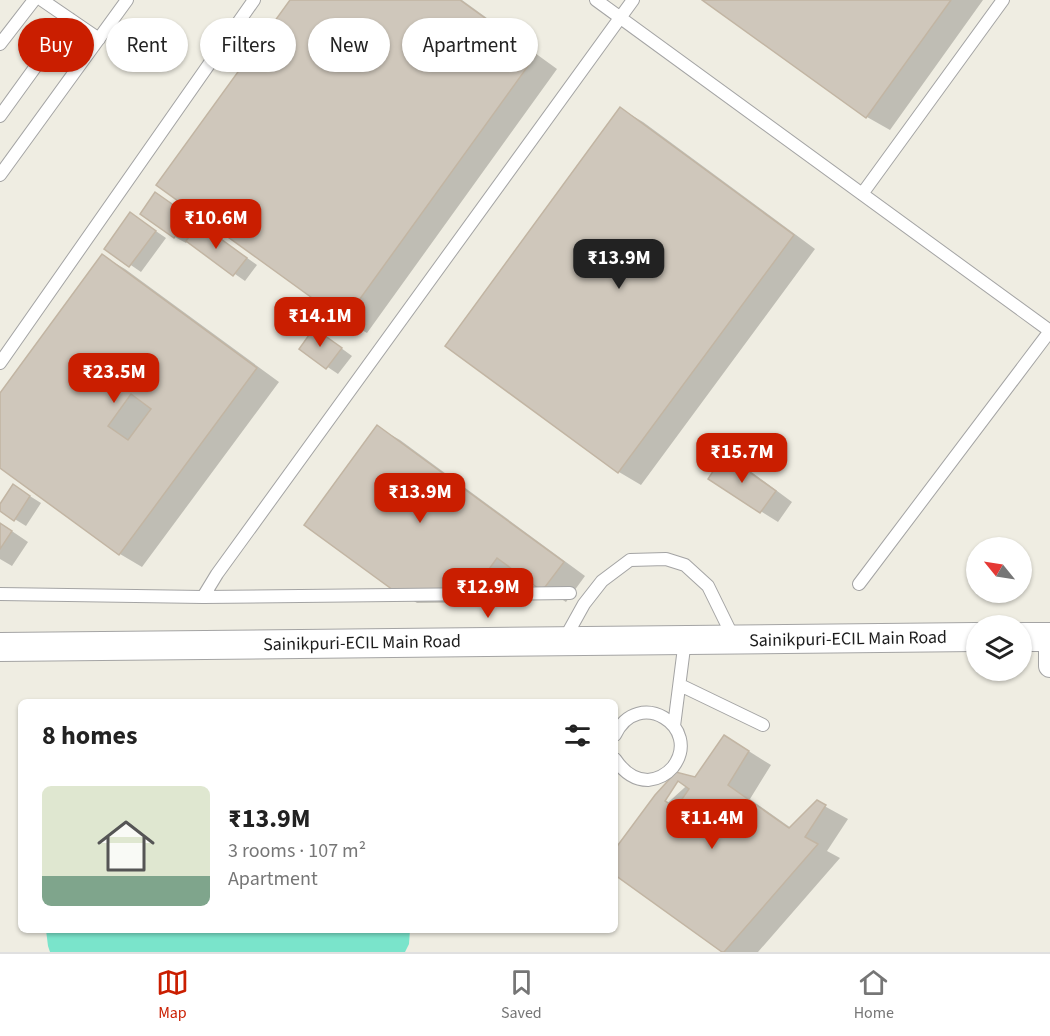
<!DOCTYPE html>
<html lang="en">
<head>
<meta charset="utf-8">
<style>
  body { margin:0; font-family:"Source Sans 3",sans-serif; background:#f6f6f6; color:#222; height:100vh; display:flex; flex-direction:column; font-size:22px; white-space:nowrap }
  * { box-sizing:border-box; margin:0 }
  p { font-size:20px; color:#767676 }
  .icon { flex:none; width:33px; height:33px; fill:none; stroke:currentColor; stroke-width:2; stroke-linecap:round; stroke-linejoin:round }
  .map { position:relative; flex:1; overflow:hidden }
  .drawer { position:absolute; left:18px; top:699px; width:600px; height:234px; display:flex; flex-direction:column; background:#fff; border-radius:9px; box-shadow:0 2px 4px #0004 }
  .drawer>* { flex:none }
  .hud { position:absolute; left:18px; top:18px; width:600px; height:54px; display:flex; gap:12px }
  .needle { width:39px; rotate:300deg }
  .fabs { position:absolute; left:966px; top:537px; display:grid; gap:12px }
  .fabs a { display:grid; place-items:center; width:66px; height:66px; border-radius:50%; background:#fff; box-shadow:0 2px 4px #0004; font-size:30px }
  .price { position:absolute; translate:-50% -51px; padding:0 14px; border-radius:12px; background:#ca1e00; color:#fff; font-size:20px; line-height:39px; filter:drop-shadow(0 2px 3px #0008) }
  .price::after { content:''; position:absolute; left:50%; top:36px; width:18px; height:14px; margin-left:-9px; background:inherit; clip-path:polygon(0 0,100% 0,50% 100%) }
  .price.current { background:#222; color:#fff }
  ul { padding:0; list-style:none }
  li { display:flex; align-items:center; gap:18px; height:150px; padding:0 24px }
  li span { display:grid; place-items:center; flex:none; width:168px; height:120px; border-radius:9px; color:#555 }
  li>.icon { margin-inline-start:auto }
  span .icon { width:72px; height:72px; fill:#fffc; stroke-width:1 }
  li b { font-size:26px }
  h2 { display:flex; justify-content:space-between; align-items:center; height:72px; padding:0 24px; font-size:26px }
  .pill { padding:0 21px; border-radius:27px; background:#fff; box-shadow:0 2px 4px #0004; font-size:21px; line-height:54px }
  .pill.current { background:#ca1e00; color:#fff }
  .tab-bar { display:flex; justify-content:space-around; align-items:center; height:84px; border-top:2px solid #e0e0e0; background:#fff; font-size:16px; color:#767676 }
  .tab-bar a { display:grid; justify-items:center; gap:3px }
  .tab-bar .current { color:#ca1e00 }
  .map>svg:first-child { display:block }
  .pitch { fill:#7ae4cb }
  .shadow { fill:#0003 }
  .building { fill:#cfc7bb; stroke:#c2b5a3; stroke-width:1.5; fill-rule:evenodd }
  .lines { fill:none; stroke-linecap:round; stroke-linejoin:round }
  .service-casing { stroke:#a4a4a4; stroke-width:14 }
  .minor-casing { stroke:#a4a4a4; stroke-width:24 }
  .tertiary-casing { stroke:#a4a4a4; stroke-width:30 }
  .service { stroke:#fff; stroke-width:12 }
  .minor { stroke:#fff; stroke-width:22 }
  .tertiary { stroke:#fff; stroke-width:28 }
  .labels { text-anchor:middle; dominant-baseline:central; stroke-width:4.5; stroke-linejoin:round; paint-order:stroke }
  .street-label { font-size:18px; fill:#1d1d1d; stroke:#fff }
</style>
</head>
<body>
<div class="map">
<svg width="1050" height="952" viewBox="0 0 1050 952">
  <rect width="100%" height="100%" fill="#efede2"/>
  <!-- pitch -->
  <path class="pitch" d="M46,930H410L409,944L405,952H50L48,946Z"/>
  <!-- shadow -->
  <path class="shadow" d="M291,0H462L557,69L367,333L345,320L158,185Z
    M705,0H983L890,130L867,117Z
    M621,109L643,122L815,249L641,485L619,472L447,345Z
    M167,201L257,265L245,281L188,241L186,243L175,237Z
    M131,214L166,238L141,272L106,248Z
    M103,256L125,269L279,382L142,567L120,554L0,466V396Z
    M326,337L352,356L338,374L301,349Z
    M377,427L400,440L585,576L566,602L519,572L496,602L417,603L394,589Z
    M725,456L742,465L792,502L778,522L710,479Z
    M25,493L41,503L26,526L0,510V507Z
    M0,523L28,542L12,566L0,559Z
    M747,750L771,765L750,799L791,828L817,802L848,819L827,851L840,858L758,952H725L615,873V851L695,778Z"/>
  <!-- building -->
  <path class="building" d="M290,0H460L536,55L344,321L156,185Z
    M702,0H951L866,118Z
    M620,107L794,235L618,473L445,346Z
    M155,192L189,216L174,238L140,214Z
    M130,212L156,231L129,267L104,249Z
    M199,223L247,258L233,276L186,241Z
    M102,254L257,368L119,555L0,468V393ZM131,394L151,409L128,440L108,426Z
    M314,328L342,348L326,369L299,349Z
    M377,425L564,562L542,591L497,558L474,590H393L304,525Z
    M724,454L776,491L760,513L708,479Z
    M13,484L30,496L14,521L0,511V504Z
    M0,523L12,531L0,549Z
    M724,735L749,751L728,785L789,828L817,800L826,805L805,837L818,844L724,952H722L615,875V849L655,795L676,772L695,777Z
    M678,781L689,789L676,808L665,801Z"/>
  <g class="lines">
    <!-- service casing -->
    <g class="service-casing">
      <path id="service" d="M42,0L99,39
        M596,0L1050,331
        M0,44L34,0
        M0,116L70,19
        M0,175L127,0
        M862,194L1003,0
        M0,363L254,0
        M859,584L1050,331
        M0,594L203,597L570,593
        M203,597L217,574L633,0
        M564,640L584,604L602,581L630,560L666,559L685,565L708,586L734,639
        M680,685L763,725
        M674,726L685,640
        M615,735C638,686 703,727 673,767C667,774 658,779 648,780C633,780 623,771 615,759"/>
    </g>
    <!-- minor casing -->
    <g class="minor-casing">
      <path id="minor" d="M1050,637V666"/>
    </g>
    <!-- tertiary casing -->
    <g class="tertiary-casing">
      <path id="tertiary" d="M1022,637H1050
        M0,647L976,637"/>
    </g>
    <!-- service -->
    <use href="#service" class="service"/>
    <!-- minor -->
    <use href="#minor" class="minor"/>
    <!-- tertiary -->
    <use href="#tertiary" class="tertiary"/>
  </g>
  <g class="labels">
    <!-- street labels -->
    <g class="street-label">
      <text transform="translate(848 639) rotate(-1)">Sainikpuri-ECIL Main Road</text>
      <text transform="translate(362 643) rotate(-1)">Sainikpuri-ECIL Main Road</text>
    </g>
  </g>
</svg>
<div class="fabs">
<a><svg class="needle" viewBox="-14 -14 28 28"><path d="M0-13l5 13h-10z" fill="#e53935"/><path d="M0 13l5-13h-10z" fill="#767676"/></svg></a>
<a><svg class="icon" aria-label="layers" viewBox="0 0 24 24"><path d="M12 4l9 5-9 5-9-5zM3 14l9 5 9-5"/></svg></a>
</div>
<b class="price" style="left:216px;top:250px">₹10.6M</b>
<b class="price current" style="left:619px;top:290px">₹13.9M</b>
<b class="price" style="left:320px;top:348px">₹14.1M</b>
<b class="price" style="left:114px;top:404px">₹23.5M</b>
<b class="price" style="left:742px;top:484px">₹15.7M</b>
<b class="price" style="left:420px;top:524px">₹13.9M</b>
<b class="price" style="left:488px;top:619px">₹12.9M</b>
<b class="price" style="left:712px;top:850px">₹11.4M</b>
<div class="hud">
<a class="pill current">Buy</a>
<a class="pill">Rent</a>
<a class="pill">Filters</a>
<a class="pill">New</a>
<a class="pill">Apartment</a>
</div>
<section class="drawer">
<h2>8 homes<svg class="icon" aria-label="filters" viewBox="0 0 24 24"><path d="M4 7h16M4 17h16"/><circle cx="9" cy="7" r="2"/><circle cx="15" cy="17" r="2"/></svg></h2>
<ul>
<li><span style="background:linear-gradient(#dfe7d0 75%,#7fa58c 0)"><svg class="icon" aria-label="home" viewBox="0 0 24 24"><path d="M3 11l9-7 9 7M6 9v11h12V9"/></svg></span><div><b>₹13.9M</b><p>3 rooms · 107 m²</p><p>Apartment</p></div></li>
</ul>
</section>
</div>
<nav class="tab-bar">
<a class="current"><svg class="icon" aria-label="map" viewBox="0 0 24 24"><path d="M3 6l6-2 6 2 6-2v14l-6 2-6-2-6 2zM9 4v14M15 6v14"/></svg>Map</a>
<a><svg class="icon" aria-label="saved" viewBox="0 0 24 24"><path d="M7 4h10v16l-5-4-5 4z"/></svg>Saved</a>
<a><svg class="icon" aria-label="home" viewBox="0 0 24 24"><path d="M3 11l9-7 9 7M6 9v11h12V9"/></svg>Home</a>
</nav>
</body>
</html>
